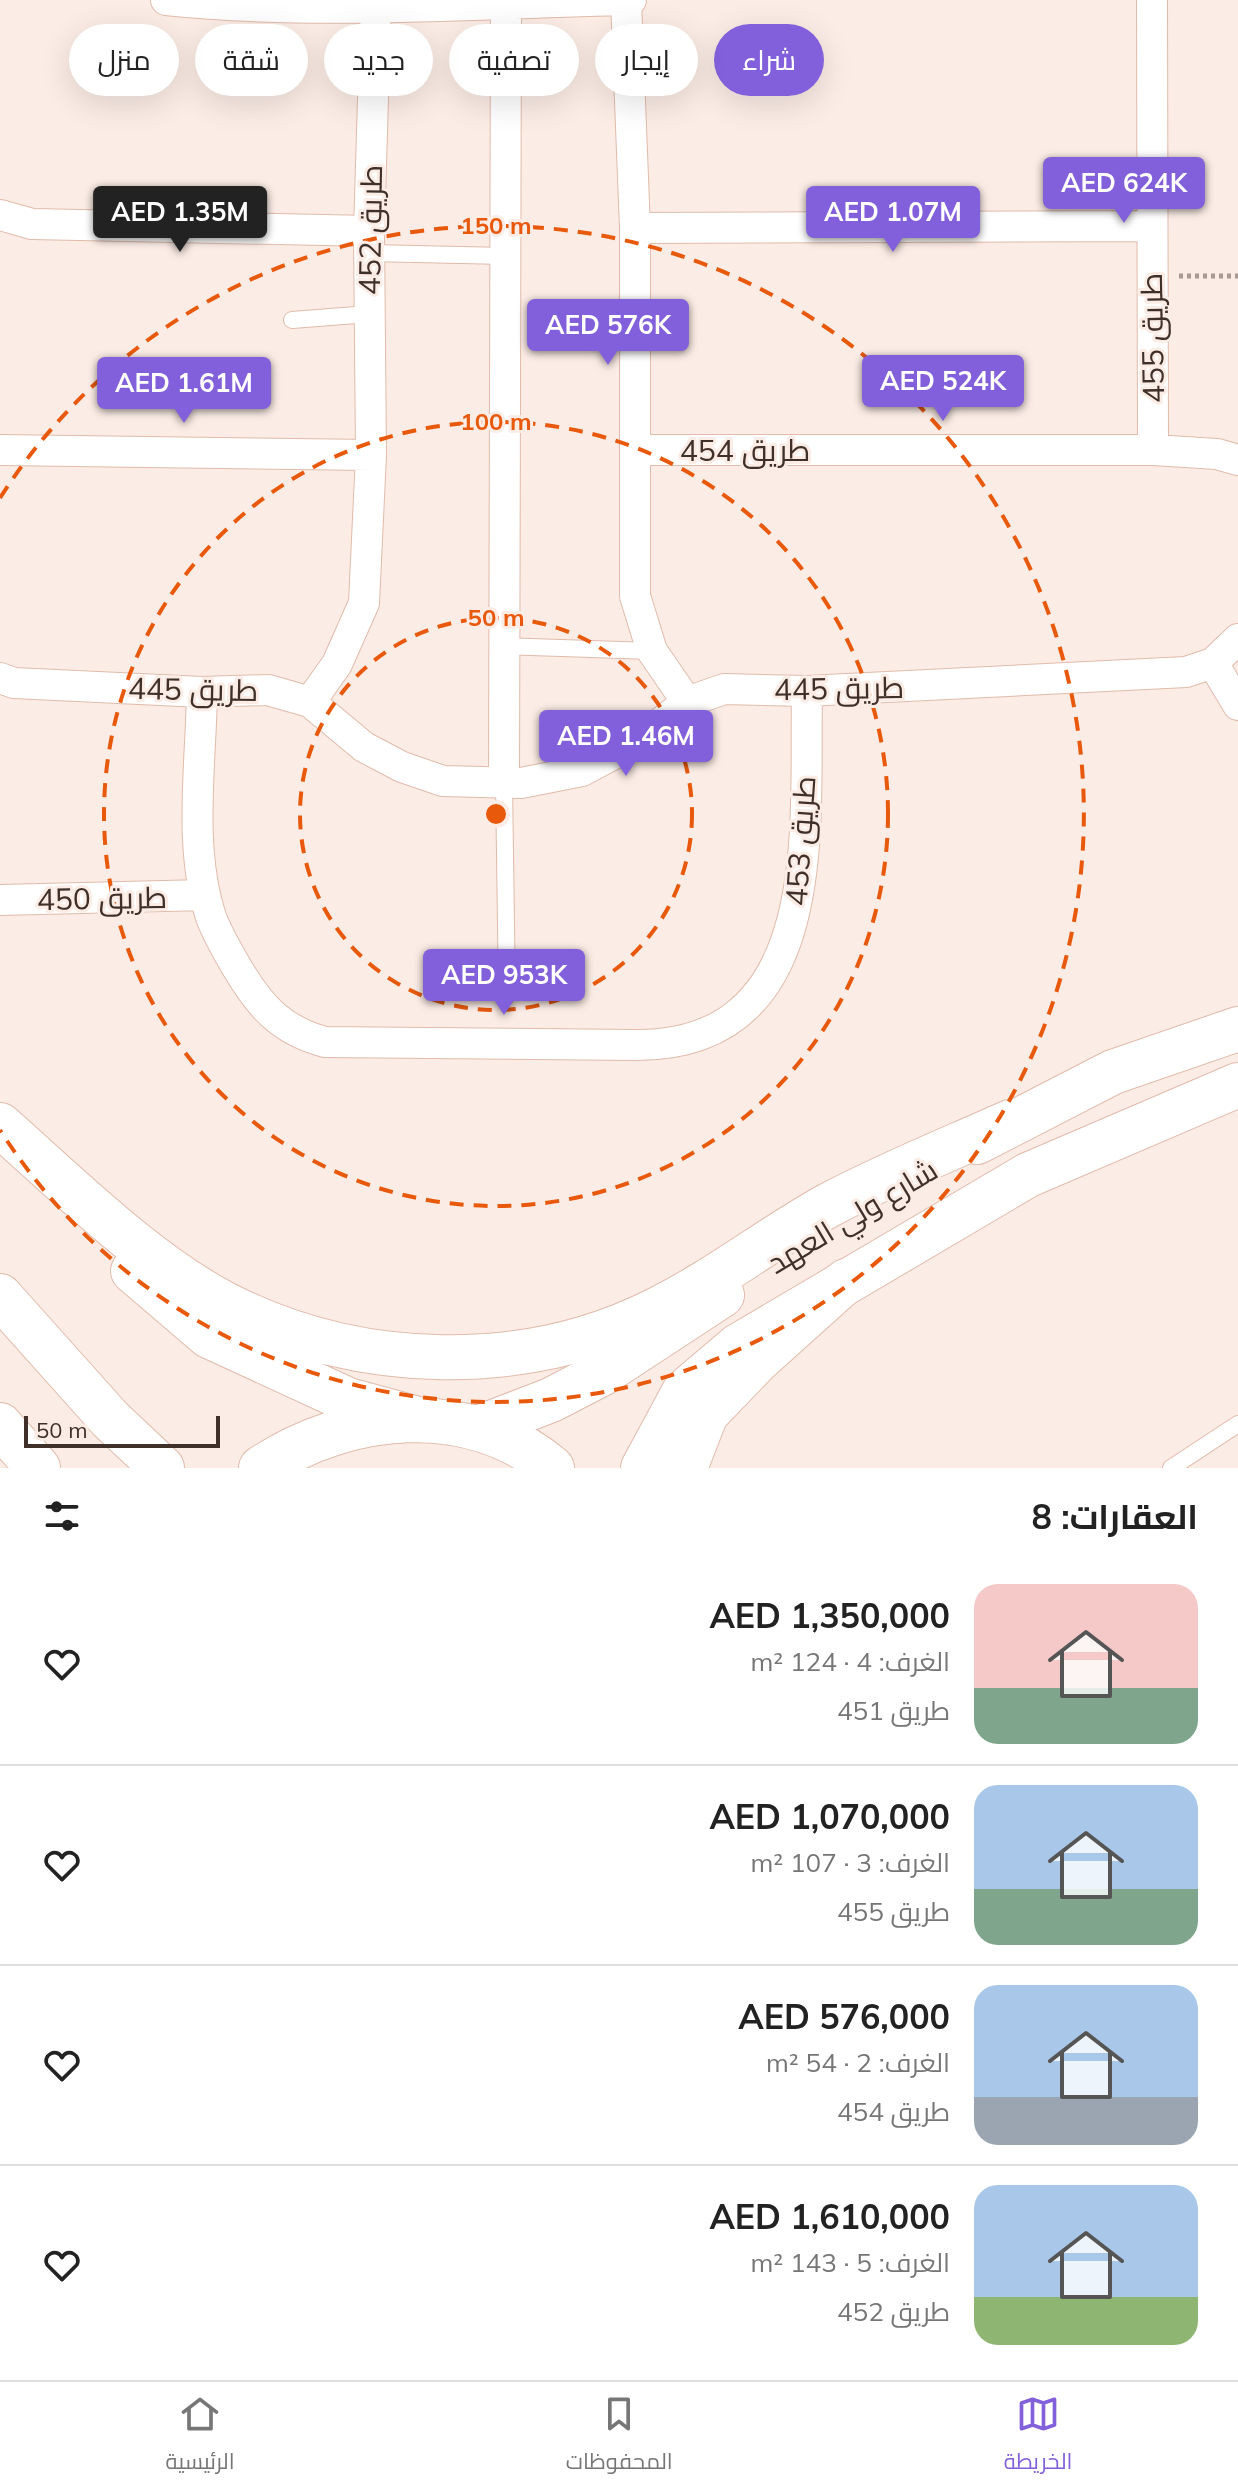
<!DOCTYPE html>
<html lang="ar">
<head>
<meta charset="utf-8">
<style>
  body { margin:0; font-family:Mulish,Cairo,sans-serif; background:#f2f2f2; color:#222; direction:rtl; height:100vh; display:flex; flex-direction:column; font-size:30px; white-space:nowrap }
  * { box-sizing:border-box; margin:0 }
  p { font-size:26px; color:#767676 }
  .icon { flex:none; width:44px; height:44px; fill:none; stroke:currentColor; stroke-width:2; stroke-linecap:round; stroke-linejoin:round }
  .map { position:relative; height:1468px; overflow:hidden; direction:ltr }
  .drawer { display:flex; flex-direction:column; background:#fff; flex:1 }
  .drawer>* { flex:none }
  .guide { position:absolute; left:24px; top:24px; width:800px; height:72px; direction:rtl; display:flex; gap:16px }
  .scale { position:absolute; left:24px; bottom:20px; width:196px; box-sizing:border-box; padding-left:8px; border:4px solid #3f302a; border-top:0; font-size:22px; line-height:28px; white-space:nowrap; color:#3f302a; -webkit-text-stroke:6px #fbece5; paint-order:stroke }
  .price { position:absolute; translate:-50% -68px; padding:0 18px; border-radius:8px; background:#8260db; color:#fff; font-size:26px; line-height:52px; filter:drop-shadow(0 2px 4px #0008) }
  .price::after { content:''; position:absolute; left:50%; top:48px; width:24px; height:18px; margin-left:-12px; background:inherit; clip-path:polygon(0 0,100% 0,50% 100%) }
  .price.current { background:#222; color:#fff }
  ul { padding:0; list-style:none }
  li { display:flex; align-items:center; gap:24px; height:200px; padding:0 40px }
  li+li { border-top:2px solid #e0e0e0 }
  li span { display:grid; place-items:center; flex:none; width:224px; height:160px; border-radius:24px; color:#555 }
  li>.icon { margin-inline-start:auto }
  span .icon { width:96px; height:96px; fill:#fffc; stroke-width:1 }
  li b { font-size:34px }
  h2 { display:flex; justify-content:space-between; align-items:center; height:96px; padding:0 40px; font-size:34px }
  .pill { padding:0 28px; border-radius:36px; background:#fff; box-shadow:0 8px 32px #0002; font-size:28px; line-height:72px }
  .pill.current { background:#8260db; color:#fff }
  .menu { display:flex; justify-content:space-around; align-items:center; height:112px; border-top:2px solid #e0e0e0; background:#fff; font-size:22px; color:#767676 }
  .menu a { display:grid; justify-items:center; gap:4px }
  .menu .current { color:#8260db }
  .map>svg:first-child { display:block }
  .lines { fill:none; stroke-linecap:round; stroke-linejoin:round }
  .lane-casing { stroke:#e1bbab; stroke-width:18 }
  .street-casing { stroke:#e1bbab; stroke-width:32 }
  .primary-casing { stroke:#e1bbab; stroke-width:46 }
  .highway-casing { stroke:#e1bbab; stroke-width:46 }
  .path { stroke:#a89992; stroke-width:5; stroke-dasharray:4 4; stroke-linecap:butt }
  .lane { stroke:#fff; stroke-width:16 }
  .street { stroke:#fff; stroke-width:30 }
  .primary { stroke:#fff; stroke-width:44 }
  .highway { stroke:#fff; stroke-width:44 }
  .ring { fill:none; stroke:#e8590c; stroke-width:4; stroke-dasharray:14 10 }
  .labels { text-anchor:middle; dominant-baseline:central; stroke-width:6; stroke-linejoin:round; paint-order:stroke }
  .street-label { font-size:30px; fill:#3f302a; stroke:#fbece5 }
  .centre { fill:#e8590c; stroke:#fbece5; stroke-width:4 }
  .ring-label { font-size:24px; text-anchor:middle; font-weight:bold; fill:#e8590c; stroke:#fbece5; stroke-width:6; stroke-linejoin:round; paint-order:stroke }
</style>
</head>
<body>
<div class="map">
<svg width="1238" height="1468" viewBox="0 0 1238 1468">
  <rect width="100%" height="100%" fill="#fbece5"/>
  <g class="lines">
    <!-- lane casing -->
    <g class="lane-casing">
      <path id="lane" d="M369,253L506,256
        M292,320L369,314
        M504,646L652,651
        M504,783L507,996
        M1171,1468L1238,1424"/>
    </g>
    <!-- street casing -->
    <g class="street-casing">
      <path id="street" d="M166,0C319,16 477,3 631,0
        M626,0L635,228V596L652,651L687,702
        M1152,0L1153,450
        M0,215L32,224L369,231
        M635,228L1151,226
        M0,450L371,455
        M635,450H1153L1217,454L1238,460
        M1213,663L1238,705
        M0,678L14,683L202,692L268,690L310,702L364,747L402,767L443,781L521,783L582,771L638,741L687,702L724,689L807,691L1186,672L1213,663L1238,639
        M202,692C201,764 188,847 211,917C218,936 229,954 239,971C261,1008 283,1031 325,1042L637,1045C829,1045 804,824 807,691
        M310,702L337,664L364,603L371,455L369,231L376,0
        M504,783L506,3
        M0,900L205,895"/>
    </g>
    <!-- primary casing -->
    <g class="primary-casing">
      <path id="primary" d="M977,1142L1113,1072L1238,1029
        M478,1428L551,1400L603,1373L722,1295
        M261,1468C347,1411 469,1398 552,1468
        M643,1468L684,1392L738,1346L1028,1175L1238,1085"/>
    </g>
    <!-- highway casing -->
    <g class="highway-casing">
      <path id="highway" d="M0,1125C68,1185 147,1264 227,1305C359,1372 526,1376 658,1309C718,1279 771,1237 829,1205C887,1174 950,1149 1010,1122
        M133,1271L209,1336L348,1400L414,1418
        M0,1296L110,1419L162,1468
        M0,1425L38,1468
        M685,1468L706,1414L756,1362L846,1281"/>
    </g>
    <!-- path -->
    <path class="path" d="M1179,276H1238"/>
    <!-- lane -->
    <use href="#lane" class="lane"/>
    <!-- street -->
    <use href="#street" class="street"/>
    <!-- primary -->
    <use href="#primary" class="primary"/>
    <!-- highway -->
    <use href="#highway" class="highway"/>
  </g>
  <!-- distance rings -->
  <g class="ring">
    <circle cx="496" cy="814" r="196"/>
    <circle cx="496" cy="814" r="392"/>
    <path d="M0 498A588 588 0 1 1 0 1130"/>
  </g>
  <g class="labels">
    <!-- street labels -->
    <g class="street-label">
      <text transform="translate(370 230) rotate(-89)">طريق 452</text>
      <text transform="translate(1152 338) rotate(-91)">طريق 455</text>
      <text x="745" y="450">طريق 454</text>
      <text transform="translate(839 688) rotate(-1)">طريق 445</text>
      <text transform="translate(193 689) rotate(1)">طريق 445</text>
      <text transform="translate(800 841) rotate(-86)">طريق 453</text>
      <text transform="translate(102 898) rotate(-1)">طريق 450</text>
      <text transform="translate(852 1216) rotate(-31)">شارع ولي العهد</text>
    </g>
  </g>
  <circle cx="496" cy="814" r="12" class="centre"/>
  <g class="ring-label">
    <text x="496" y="234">150 m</text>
    <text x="496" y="430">100 m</text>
    <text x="496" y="626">50 m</text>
  </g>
</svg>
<div class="scale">50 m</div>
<b class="price" style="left:1124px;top:225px">AED 624K</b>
<b class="price current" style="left:180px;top:254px">AED 1.35M</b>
<b class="price" style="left:893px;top:254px">AED 1.07M</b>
<b class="price" style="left:608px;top:367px">AED 576K</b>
<b class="price" style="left:943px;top:423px">AED 524K</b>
<b class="price" style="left:184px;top:425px">AED 1.61M</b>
<b class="price" style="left:626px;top:778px">AED 1.46M</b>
<b class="price" style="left:504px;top:1017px">AED 953K</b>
<div class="guide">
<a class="pill current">شراء</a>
<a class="pill">إيجار</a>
<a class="pill">تصفية</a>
<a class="pill">جديد</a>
<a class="pill">شقة</a>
<a class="pill">منزل</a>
</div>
</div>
<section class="drawer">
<h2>العقارات: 8<svg class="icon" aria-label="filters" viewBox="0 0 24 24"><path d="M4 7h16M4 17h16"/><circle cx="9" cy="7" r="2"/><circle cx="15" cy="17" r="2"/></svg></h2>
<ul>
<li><span style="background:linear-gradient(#f6c9c9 65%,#7fa58c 0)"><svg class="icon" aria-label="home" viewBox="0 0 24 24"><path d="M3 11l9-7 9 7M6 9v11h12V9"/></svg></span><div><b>AED 1,350,000</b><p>الغرف: 4 · 124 m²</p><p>طريق 451</p></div><svg class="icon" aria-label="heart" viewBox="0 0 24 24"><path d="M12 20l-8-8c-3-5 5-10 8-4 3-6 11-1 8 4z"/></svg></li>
<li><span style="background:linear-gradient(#a9c7e8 65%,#7fa58c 0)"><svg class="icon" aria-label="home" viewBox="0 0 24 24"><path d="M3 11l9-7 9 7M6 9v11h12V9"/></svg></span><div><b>AED 1,070,000</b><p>الغرف: 3 · 107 m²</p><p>طريق 455</p></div><svg class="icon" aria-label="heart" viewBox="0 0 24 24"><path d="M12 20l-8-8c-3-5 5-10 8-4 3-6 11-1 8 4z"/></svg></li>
<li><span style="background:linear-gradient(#a9c7e8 70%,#9aa5b1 0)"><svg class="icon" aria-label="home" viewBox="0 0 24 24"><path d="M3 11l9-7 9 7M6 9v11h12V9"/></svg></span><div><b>AED 576,000</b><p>الغرف: 2 · 54 m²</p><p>طريق 454</p></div><svg class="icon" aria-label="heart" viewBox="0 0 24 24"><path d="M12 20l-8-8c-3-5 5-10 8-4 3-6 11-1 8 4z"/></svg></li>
<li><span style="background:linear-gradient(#a9c7e8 70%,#8fb573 0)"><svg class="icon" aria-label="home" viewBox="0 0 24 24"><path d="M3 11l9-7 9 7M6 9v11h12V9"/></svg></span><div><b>AED 1,610,000</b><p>الغرف: 5 · 143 m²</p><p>طريق 452</p></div><svg class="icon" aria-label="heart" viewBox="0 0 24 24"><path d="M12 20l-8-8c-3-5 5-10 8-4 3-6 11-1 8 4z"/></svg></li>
</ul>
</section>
<nav class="menu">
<a class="current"><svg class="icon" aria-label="map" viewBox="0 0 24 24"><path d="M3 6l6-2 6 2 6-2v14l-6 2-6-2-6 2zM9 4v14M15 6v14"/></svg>الخريطة</a>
<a><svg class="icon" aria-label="saved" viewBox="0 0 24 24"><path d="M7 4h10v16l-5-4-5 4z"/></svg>المحفوظات</a>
<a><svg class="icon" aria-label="home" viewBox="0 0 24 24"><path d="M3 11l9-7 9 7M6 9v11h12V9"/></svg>الرئيسية</a>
</nav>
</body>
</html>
